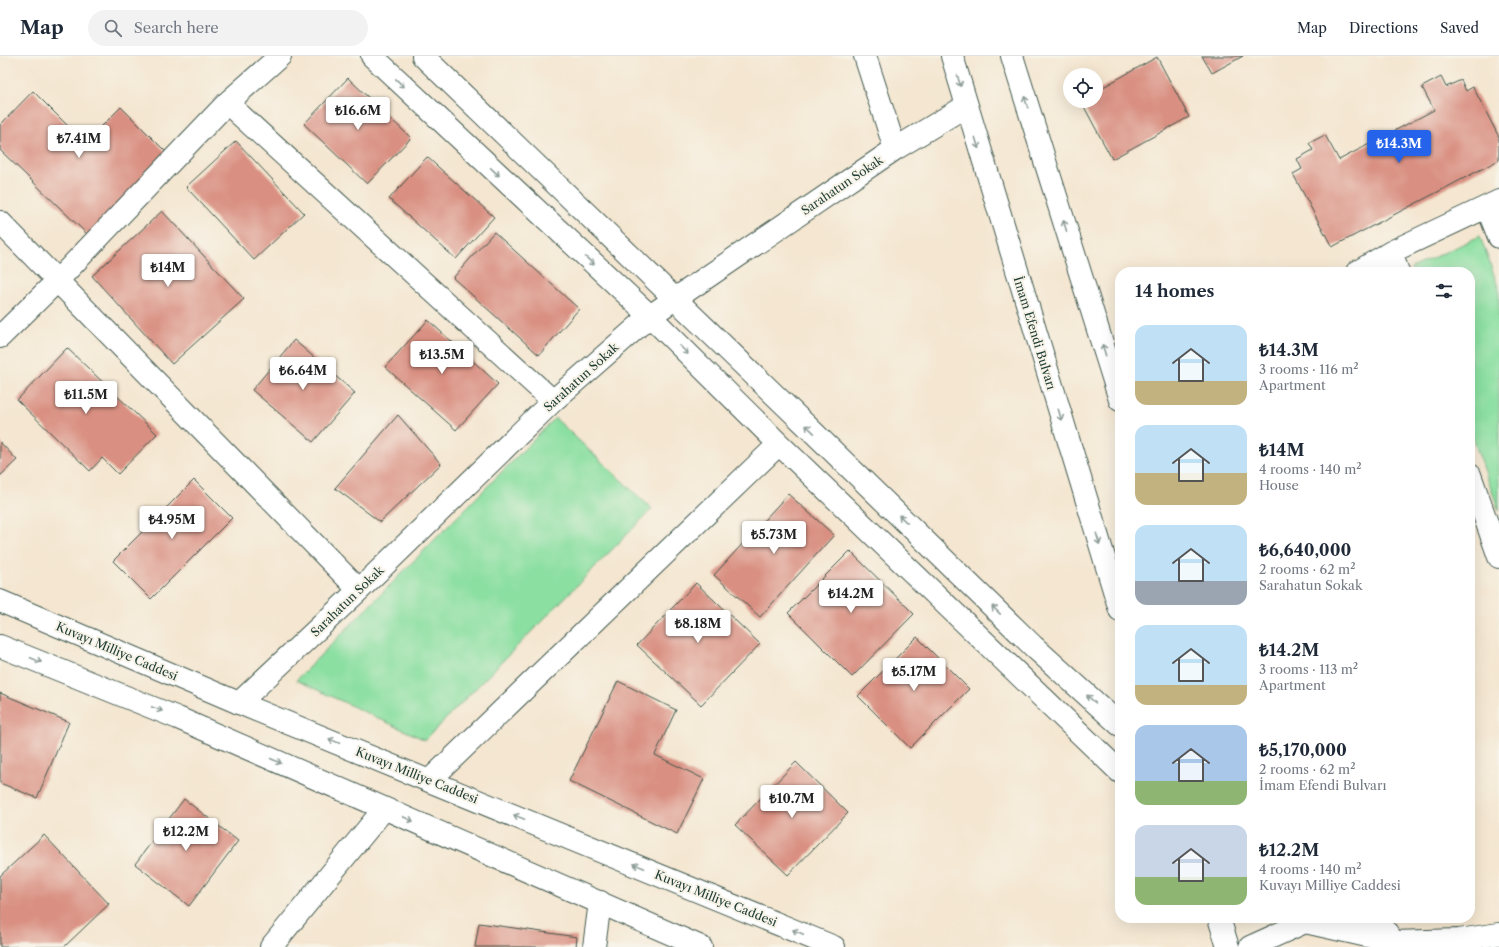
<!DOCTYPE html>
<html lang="en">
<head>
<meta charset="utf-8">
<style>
  body { margin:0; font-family:"Libre Caslon Text",serif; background:#f2f2f3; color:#1f2937; height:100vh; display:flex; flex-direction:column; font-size:15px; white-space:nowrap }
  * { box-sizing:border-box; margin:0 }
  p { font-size:13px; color:#747a83 }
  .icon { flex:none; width:22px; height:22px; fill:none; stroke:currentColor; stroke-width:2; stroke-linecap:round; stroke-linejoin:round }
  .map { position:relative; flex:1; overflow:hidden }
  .drawer { position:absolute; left:1115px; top:211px; width:360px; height:656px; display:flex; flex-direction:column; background:#fff; border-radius:16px; box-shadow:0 4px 16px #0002 }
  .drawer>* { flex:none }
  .tools { position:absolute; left:1063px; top:12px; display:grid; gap:8px }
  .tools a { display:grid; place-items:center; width:40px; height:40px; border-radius:50%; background:#fff; box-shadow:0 4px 16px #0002; font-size:20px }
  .price { position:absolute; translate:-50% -34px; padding:0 9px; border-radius:4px; background:#fff; color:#222; font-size:13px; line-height:26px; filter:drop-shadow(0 1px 2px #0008) }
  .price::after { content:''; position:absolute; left:50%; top:24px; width:12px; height:9px; margin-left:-6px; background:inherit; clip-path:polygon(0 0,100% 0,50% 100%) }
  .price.active { background:#2563eb; color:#fff }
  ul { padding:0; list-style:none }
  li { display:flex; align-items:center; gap:12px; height:100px; padding:0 20px }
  li span { display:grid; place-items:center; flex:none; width:112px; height:80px; border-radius:12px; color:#555 }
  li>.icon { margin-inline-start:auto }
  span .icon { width:48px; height:48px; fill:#fffc; stroke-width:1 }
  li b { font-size:17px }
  h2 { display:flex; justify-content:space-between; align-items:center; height:48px; padding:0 20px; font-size:17px }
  header { display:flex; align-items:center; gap:24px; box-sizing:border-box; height:56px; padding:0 20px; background:#fff; border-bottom:1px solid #e0e1e3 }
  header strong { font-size:19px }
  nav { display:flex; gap:22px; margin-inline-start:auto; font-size:14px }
  .search { width:280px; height:36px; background:#f2f2f3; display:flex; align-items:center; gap:10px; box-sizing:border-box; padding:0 14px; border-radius:22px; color:#747a83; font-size:15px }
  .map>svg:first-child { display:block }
  .green { fill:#8adfa1; stroke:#548e6a }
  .building { fill:#d99082 }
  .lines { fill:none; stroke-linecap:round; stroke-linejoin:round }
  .minor-casing { stroke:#3f564b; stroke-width:24 }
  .major-casing { stroke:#3f564b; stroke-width:24 }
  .minor { stroke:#fff; stroke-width:22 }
  .major { stroke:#fff; stroke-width:22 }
  .oneway { stroke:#8f9e9a }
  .labels { text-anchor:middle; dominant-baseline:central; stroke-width:4; stroke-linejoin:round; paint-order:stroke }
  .street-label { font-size:12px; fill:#1f3d34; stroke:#f7f3e8 }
</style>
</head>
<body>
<header>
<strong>Map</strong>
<div class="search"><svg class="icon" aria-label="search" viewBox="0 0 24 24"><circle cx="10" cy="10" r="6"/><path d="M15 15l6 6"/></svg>Search here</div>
<nav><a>Map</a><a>Directions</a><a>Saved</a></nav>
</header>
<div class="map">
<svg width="1499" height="891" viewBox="0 0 1499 891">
  <rect width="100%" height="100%" fill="#f7f3e8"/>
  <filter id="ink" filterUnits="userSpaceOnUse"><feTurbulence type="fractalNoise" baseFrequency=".025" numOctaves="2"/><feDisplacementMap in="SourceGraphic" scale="8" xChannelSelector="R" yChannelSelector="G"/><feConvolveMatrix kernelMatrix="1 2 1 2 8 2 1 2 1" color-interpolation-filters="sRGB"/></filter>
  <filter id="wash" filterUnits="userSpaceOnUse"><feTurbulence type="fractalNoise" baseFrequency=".012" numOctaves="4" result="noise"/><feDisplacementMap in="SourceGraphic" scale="16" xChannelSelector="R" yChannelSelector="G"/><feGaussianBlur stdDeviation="0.9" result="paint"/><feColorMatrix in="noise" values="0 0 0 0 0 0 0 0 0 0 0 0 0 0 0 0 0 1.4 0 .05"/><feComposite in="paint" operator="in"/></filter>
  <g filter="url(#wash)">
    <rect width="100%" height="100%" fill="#f4e6d0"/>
    <!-- green -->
    <path class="green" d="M1480,180L1499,233V455L1470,374V216H1413L1411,212Z
      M555,362L652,453L425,684L296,624Z"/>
    <g id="blocks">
      <!-- building -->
      <path class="building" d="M1202,0H1243L1212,17Z
        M1157,1L1189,61L1112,103L1081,45H1096V35Z
        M1441,21L1446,31L1461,24L1466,35L1473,31L1499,81V104L1332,191L1293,118L1302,113L1297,103L1313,94L1309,87L1325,79L1339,104L1434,54L1422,31Z
        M348,22L411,82L367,128L304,68Z
        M33,35L85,87L121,51L168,98L88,179L0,94V69Z
        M236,85L304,157L254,204L186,131Z
        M427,101L494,161L456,203L389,143Z
        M162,155L244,243L172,308L92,220Z
        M494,176L579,253L539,299L453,222Z
        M428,264L498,328L456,374L385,311Z
        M294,284L355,337L313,386L252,334Z
        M67,292L157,378L118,418L102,402L90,415L17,344Z
        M398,359L441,408L380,466L335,432Z
        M0,386L17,404L0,420Z
        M194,424L232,462L151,543L113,505Z
        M788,438L834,479L760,561L714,519Z
        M850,495L914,558L852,621L788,557Z
        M696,527L760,588L701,649L637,589Z
        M917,581L969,633L910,692L858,640Z
        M618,625L676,654L655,699L704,723L677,778L569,725Z
        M0,637L69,666L37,742L0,727Z
        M796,706L848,757L788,819L735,769Z
        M184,743L238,785L189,850L135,808Z
        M44,779L109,848L64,891H0V820Z
        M479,867L577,881L576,891H475Z"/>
    </g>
  </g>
  <g filter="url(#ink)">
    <use href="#blocks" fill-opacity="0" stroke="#3f564b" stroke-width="1"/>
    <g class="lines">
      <!-- minor casing -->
      <g class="minor-casing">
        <path id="minor" d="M372,0L650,260L779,388L1120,716
          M423,0L809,372L1033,590L1120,669
          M865,0L895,93
          M227,47L553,345
          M1487,151L1499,181
          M0,166L359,534
          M1391,196L1398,216
          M1357,216L1391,196L1499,145
          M0,281L57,225L227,47L280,0
          M1470,419L1499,501
          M239,647L359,534L553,345L650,260L895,93L966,50
          M430,724L779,388
          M1363,862L1394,886L1459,884L1499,878
          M271,891L384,753
          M594,891L600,846"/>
      </g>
      <!-- major casing -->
      <g class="major-casing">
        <path id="major" d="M952,0L1120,554
          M1012,0L1120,344
          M0,545L239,647L834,891
          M0,590L178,662L701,891
          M1219,862L1228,891
          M1376,862L1394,886L1397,891
          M1250,891L1305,866L1394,886"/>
      </g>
      <!-- minor -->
      <use href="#minor" class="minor"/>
      <!-- major -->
      <use href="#major" class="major"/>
    </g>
    <!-- one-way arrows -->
    <defs><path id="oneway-shaft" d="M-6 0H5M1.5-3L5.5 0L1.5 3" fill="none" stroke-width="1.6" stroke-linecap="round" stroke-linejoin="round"/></defs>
    <g class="oneway">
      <use href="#oneway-shaft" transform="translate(959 25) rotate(74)"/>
      <use href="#oneway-shaft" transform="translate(400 27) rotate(44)"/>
      <use href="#oneway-shaft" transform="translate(1026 46) rotate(-107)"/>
      <use href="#oneway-shaft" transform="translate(977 87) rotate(73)"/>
      <use href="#oneway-shaft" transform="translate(495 116) rotate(43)"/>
      <use href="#oneway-shaft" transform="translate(1065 170) rotate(-107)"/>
      <use href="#oneway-shaft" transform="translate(590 205) rotate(43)"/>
      <use href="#oneway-shaft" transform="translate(684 294) rotate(45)"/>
      <use href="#oneway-shaft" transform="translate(1104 294) rotate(-107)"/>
      <use href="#oneway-shaft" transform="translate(1060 359) rotate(73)"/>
      <use href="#oneway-shaft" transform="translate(810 373) rotate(-136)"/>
      <use href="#oneway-shaft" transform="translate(903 463) rotate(-136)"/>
      <use href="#oneway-shaft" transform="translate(1098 483) rotate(73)"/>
      <use href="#oneway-shaft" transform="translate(996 554) rotate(-136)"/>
      <use href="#oneway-shaft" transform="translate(36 604) rotate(22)"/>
      <use href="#oneway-shaft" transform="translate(1091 643) rotate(-138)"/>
      <use href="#oneway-shaft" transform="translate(157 653) rotate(22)"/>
      <use href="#oneway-shaft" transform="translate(334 685) rotate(-158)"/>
      <use href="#oneway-shaft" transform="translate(276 705) rotate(24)"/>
      <use href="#oneway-shaft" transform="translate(519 761) rotate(-158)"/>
      <use href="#oneway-shaft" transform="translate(408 763) rotate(24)"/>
      <use href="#oneway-shaft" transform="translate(639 810) rotate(-158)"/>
      <use href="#oneway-shaft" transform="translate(798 876) rotate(-158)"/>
    </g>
  </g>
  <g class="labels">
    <!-- street labels -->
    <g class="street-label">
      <text transform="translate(842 129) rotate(-34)">Sarahatun Sokak</text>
      <text transform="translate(1035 277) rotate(73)">İmam Efendi Bulvarı</text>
      <text transform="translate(581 321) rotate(-42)">Sarahatun Sokak</text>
      <text transform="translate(347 545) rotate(-44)">Sarahatun Sokak</text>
      <text transform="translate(117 595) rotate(23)">Kuvayı Milliye Caddesi</text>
      <text transform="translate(417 719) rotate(22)">Kuvayı Milliye Caddesi</text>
      <text transform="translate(716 842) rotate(22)">Kuvayı Milliye Caddesi</text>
    </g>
  </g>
</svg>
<div class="tools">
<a><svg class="icon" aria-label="locate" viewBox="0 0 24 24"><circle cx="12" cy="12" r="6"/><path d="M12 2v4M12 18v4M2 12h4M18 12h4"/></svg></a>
</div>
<b class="price" style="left:358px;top:75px">₺16.6M</b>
<b class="price" style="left:79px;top:103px">₺7.41M</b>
<b class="price active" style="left:1399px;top:108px">₺14.3M</b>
<b class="price" style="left:168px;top:232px">₺14M</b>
<b class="price" style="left:442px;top:319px">₺13.5M</b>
<b class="price" style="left:303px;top:335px">₺6.64M</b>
<b class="price" style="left:86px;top:359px">₺11.5M</b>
<b class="price" style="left:172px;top:484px">₺4.95M</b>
<b class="price" style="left:774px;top:499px">₺5.73M</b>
<b class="price" style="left:851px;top:558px">₺14.2M</b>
<b class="price" style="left:698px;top:588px">₺8.18M</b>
<b class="price" style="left:914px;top:636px">₺5.17M</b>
<b class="price" style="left:792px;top:763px">₺10.7M</b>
<b class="price" style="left:186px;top:796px">₺12.2M</b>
<section class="drawer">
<h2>14 homes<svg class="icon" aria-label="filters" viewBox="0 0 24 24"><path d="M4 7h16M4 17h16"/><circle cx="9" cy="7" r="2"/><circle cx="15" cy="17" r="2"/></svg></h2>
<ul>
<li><span style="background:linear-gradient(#bfe0f5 70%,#c2b280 0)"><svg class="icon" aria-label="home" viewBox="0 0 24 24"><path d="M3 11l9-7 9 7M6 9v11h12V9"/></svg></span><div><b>₺14.3M</b><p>3 rooms · 116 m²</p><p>Apartment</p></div></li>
<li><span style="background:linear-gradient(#bfe0f5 60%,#c2b280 0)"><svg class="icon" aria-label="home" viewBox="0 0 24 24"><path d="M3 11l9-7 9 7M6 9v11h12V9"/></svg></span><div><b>₺14M</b><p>4 rooms · 140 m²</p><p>House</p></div></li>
<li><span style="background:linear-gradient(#bfe0f5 70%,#9aa5b1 0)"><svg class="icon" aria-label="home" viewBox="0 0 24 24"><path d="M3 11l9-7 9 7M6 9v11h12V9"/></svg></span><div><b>₺6,640,000</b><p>2 rooms · 62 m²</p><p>Sarahatun Sokak</p></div></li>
<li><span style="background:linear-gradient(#bfe0f5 75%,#c2b280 0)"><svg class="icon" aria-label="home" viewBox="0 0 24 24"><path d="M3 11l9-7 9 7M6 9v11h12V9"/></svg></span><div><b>₺14.2M</b><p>3 rooms · 113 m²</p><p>Apartment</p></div></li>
<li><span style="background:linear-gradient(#a9c7e8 70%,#8fb573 0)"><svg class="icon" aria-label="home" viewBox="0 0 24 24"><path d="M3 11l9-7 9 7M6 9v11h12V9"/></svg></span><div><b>₺5,170,000</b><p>2 rooms · 62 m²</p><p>İmam Efendi Bulvarı</p></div></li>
<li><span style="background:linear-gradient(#c9d6e8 65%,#8fb573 0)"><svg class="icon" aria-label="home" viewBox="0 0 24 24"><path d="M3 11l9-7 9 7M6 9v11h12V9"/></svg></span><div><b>₺12.2M</b><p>4 rooms · 140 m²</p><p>Kuvayı Milliye Caddesi</p></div></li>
</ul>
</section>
</div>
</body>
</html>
